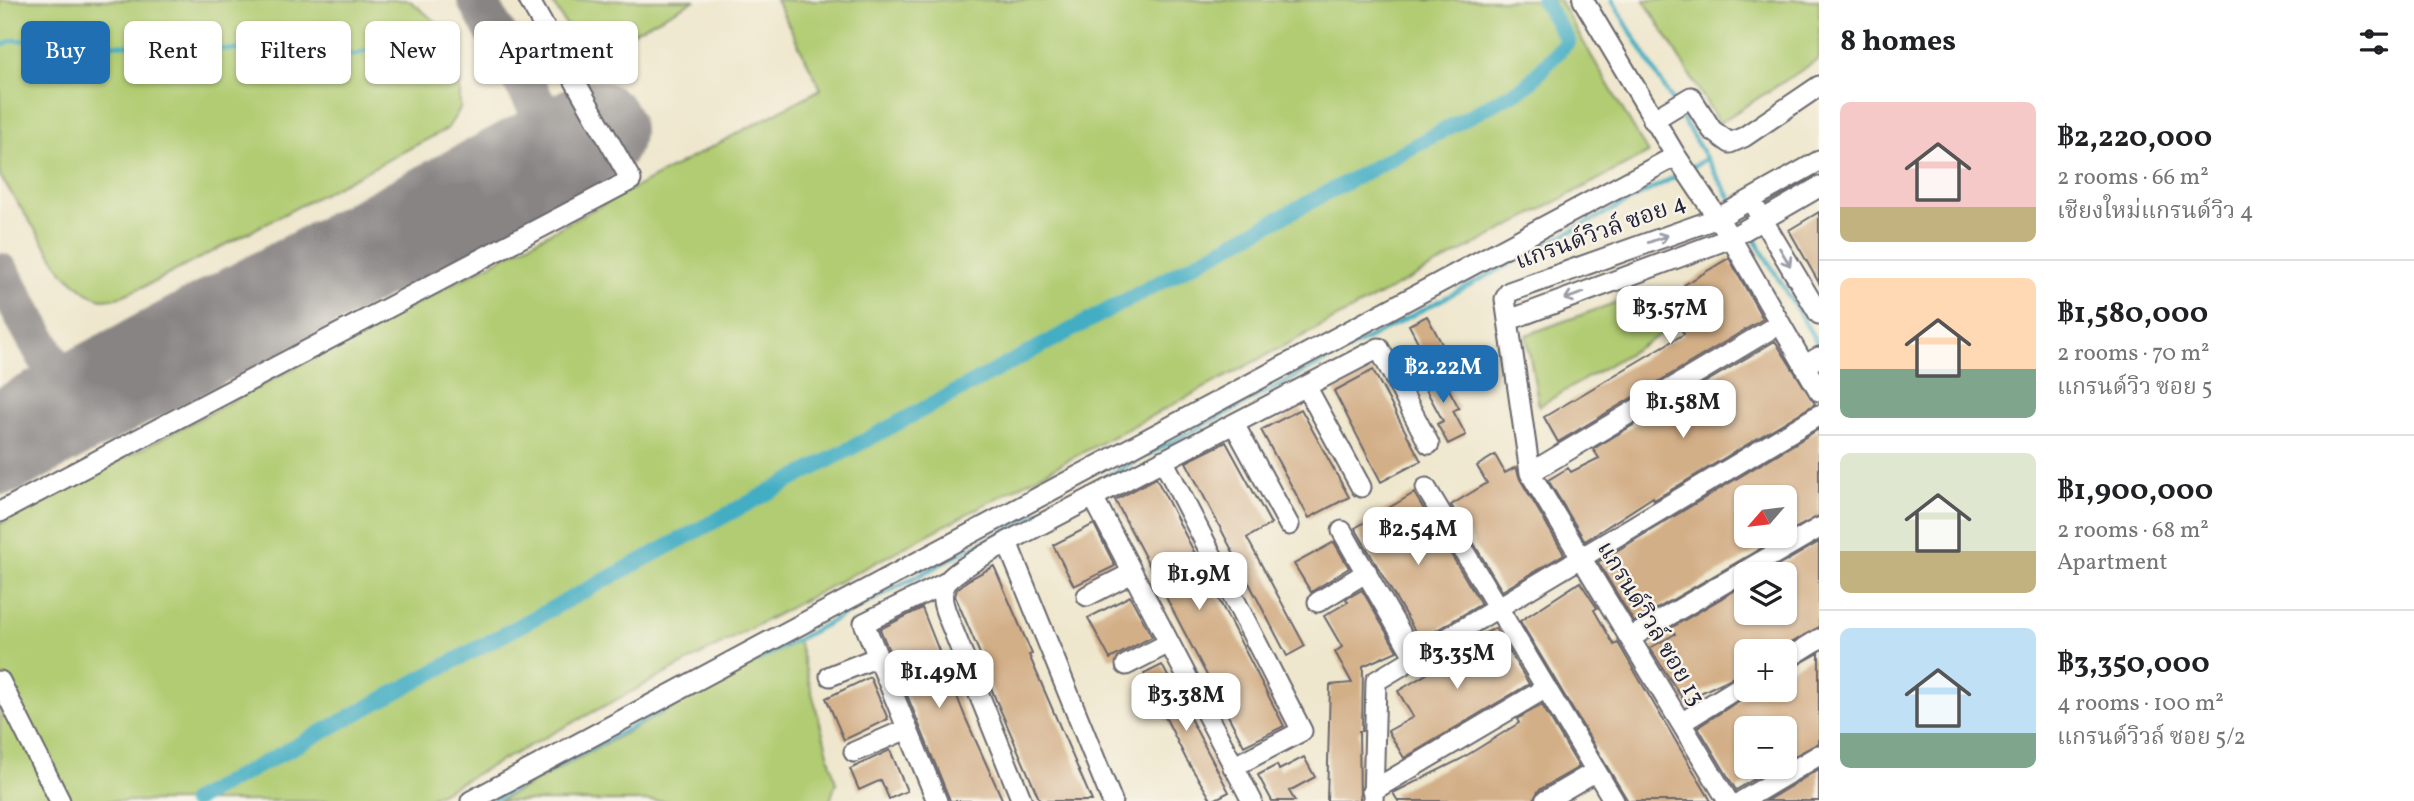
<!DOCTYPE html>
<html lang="en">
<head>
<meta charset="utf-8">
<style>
  body { margin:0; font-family:Vollkorn,"Noto Serif Thai",serif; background:#f6f6f6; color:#202124; height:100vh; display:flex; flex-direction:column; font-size:26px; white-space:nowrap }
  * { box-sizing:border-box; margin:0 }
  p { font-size:23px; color:#757577 }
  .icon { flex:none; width:38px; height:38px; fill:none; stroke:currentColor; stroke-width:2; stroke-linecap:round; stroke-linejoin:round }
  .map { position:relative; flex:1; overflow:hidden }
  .side { display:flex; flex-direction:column; background:#fff; width:595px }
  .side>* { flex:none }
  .top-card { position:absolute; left:21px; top:21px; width:665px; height:63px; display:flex; gap:14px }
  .needle { width:46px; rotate:242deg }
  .fabs { position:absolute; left:1734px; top:485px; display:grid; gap:14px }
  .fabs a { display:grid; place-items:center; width:63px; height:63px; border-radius:10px; background:#fff; box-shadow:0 2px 5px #0004; font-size:35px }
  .price { position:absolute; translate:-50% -60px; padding:0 16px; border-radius:14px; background:#fff; color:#222; font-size:23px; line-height:46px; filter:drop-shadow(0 2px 4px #0008) }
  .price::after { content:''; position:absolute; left:50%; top:42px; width:21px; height:16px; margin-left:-10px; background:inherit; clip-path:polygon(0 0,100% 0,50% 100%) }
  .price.current { background:#1f6fb2; color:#fff }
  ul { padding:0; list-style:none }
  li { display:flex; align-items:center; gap:21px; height:175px; padding:0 21px }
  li+li { border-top:2px solid #e0e0e0 }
  li span { display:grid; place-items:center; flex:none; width:196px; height:140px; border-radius:10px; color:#555 }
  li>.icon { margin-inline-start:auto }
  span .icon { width:84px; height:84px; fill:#fffc; stroke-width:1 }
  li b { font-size:30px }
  h2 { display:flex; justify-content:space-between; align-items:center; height:84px; padding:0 21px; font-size:30px }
  .tag { padding:0 24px; border-radius:10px; background:#fff; box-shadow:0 2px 5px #0004; font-size:24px; line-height:63px }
  .tag.current { background:#1f6fb2; color:#fff }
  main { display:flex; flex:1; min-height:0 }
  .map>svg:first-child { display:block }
  .green { fill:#b1cc72; stroke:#6a7756; stroke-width:2 }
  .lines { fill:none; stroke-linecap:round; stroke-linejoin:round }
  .stream { stroke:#43adc3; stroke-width:4.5 }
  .canal { stroke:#43adc3; stroke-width:16 }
  .taxiway { stroke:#888484; stroke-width:40 }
  .runway { stroke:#888484; stroke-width:102 }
  .building { fill:#d3af87 }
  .minor-casing { stroke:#6a676e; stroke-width:23 }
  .minor { stroke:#fff; stroke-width:19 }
  .oneway { stroke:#9c9ca7 }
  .labels { text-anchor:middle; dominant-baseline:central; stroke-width:5; stroke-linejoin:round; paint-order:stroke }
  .street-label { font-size:24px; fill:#22223b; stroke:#f7f3e8 }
</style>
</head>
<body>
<main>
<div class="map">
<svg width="1819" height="801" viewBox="0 0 1819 801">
  <rect width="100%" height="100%" fill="#f7f3e8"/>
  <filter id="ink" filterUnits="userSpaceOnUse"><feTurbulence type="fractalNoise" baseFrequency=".0143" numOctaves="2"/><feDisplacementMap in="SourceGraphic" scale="14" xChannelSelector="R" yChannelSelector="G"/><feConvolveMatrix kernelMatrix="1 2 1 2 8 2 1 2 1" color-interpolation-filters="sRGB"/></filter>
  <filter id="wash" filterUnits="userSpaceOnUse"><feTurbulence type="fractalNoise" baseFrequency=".00686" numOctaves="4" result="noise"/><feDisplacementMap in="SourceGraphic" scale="28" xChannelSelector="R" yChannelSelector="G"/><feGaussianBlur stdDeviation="1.57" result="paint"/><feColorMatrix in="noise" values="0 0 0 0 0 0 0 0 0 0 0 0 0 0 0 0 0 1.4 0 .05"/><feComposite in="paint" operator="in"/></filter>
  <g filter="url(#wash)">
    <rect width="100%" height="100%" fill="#efe7cd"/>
    <!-- green -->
    <path class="green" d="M0,0H409L436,22L452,54L460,84V109L447,129L154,282L117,298L101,299L87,293L63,272L0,176Z
      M551,0H695L585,57Z
      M776,0H1559L1648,153L425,801H0V524L821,89Z
      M1644,0H1819V59L1719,123Z
      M1653,289L1675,326L1539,406L1526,335Z
      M798,640L836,783L830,801H499Z"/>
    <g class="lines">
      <!-- stream -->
      <path class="stream" d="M1612,0L1673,102
        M0,46L13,40L354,55L375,47
        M1677,110L1734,204
        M1690,168L1706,159
        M1751,233L1819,346
        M491,801L1682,173"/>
      <!-- canal -->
      <path class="canal" d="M193,801L1526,86L1568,41L1543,0"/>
      <!-- taxiway -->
      <path class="taxiway" d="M477,0L561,148
        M0,273L74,405"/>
      <!-- runway -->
      <path class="runway" d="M0,444L593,131"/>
    </g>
    <g id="blocks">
      <!-- building -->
      <path class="building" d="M1819,212V283L1789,230Z
        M1729,258L1763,319L1558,442L1544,417L1684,334L1668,307L1689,294L1684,285Z
        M1427,316L1449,357L1431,367L1409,325Z
        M1775,341L1815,404L1654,500L1653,497L1585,541L1548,480L1568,468L1571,472L1599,458L1593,449Z
        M1437,367L1459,408L1453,411L1466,435L1448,444L1437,424L1443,421L1419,377Z
        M1373,370L1421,461L1381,482L1334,391Z
        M1301,409L1349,497L1309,518L1261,430Z
        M1819,429V516L1785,534V497H1746V536H1782L1634,622L1598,562Z
        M1226,442L1271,524L1247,538L1305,646L1287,656L1186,462Z
        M1495,455L1505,473L1516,467L1520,479L1564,554L1502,591L1451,505L1487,483L1477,466Z
        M1156,478L1284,726L1244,746L1115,500Z
        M1414,493L1481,604L1420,640L1355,528Z
        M1094,524L1115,566L1074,586L1053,545Z
        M1334,542L1349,568L1311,592L1294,564Z
        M1819,542V627L1777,651H1746V671L1684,701L1650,648L1675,634L1671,628L1746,584V612H1785V574H1764Z
        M994,566L1032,654L1029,655L1039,678L1092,801H1040L996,700L987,678L990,677L955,596L957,589L968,580Z
        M1580,582L1597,608L1594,610L1614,645L1618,643L1711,801H1628L1606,765L1520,621Z
        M1362,590L1397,651L1363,666L1362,731H1359L1360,801H1327L1330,685L1352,683L1335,652L1342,647L1324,616L1348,602L1346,599Z
        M1130,596L1152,637L1110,659L1088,618Z
        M922,608L966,719L1003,801H950L949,798L880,629Z
        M1495,628L1529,684L1404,758L1388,731L1413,717L1398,691L1440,666L1436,659Z
        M1819,653V743L1785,761V728H1746V766H1776L1736,790L1698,727L1756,690H1785V672Z
        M1162,665L1229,792L1212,801L1186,759L1144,674Z
        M870,677L888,719L844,740L826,698Z
        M1542,705L1579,767L1539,790L1533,801H1398L1393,793L1461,759L1519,723L1517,719Z
        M890,750L907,791L889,799L881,780L859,790L850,769Z
        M1304,757L1315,777L1289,791L1295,801H1272L1258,775L1277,765L1279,770Z
        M1819,769V801H1766Z"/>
    </g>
  </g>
  <g filter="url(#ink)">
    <use href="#blocks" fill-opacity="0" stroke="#6a676e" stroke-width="2"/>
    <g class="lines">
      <!-- minor casing -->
      <g class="minor-casing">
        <path id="minor" d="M1583,0L1676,156
          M1653,120L1691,97L1712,130L1730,143L1744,137L1819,86
          M1756,209L1819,314
          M1509,320L1731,238L1819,187
          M1804,366L1819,357
          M1306,386L1361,487
          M1234,424L1289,525
          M1163,460L1302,731L1233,767
          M1530,473L1779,324
          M1426,488L1614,801
          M1093,497L1252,801
          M0,512L631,180L529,0
          M1342,531L1415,658
          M1007,542L1112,801
          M1087,596L1132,573
          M1318,602L1367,572
          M1630,638L1819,528
          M1785,660L1819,639
          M1126,665L1169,643
          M830,676L878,657
          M0,681L60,801
          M1681,723L1746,683
          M854,752L907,729
          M1372,791L1546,688
          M471,801L1676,156L1731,238L1819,391
          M937,801L864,623L945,583
          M1022,801L949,620C945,610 940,598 944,587C948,573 993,551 1007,542L1379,348L1429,444
          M1373,801L1376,681L1819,415
          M1545,801L1596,771
          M1728,801L1530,473L1505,299L1509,292L1718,218L1819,161
          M1742,801L1819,755"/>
      </g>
      <!-- minor -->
      <use href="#minor" class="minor"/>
    </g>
    <!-- one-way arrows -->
    <defs><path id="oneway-shaft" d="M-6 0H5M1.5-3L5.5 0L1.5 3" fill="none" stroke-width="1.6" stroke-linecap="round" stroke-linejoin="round" transform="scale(1.75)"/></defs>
    <g class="oneway">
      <use href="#oneway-shaft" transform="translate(1658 239) rotate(-20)"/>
      <use href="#oneway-shaft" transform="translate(1785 257) rotate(59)"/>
      <use href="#oneway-shaft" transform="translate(1574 296) rotate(160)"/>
    </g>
  </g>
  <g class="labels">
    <!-- street labels -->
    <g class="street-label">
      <text transform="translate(1601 233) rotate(-20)">แกรนด์วิวล์ ซอย 4</text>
      <text transform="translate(1650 624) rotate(59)">แกรนด์วิวล์ ซอย 13</text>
    </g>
  </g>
</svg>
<div class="fabs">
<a><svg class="needle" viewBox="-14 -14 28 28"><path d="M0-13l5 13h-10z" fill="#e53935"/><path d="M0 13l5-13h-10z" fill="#757577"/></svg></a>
<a><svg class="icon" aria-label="layers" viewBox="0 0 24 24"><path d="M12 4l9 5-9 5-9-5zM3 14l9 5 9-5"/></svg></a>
<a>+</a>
<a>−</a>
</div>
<b class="price" style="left:1670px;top:346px">฿3.57M</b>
<b class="price current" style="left:1443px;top:405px">฿2.22M</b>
<b class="price" style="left:1683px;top:440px">฿1.58M</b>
<b class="price" style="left:1418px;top:567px">฿2.54M</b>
<b class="price" style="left:1199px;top:612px">฿1.9M</b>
<b class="price" style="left:1457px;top:691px">฿3.35M</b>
<b class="price" style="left:939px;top:710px">฿1.49M</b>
<b class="price" style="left:1186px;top:733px">฿3.38M</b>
<div class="top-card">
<a class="tag current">Buy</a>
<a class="tag">Rent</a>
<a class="tag">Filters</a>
<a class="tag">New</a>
<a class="tag">Apartment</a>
</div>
</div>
<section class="side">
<h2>8 homes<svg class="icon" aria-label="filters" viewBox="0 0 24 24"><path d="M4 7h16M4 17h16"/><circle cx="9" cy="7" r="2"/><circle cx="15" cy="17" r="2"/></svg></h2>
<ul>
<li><span style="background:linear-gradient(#f6c9c9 75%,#c2b280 0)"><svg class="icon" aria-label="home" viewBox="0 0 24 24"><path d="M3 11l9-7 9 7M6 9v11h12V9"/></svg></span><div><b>฿2,220,000</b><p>2 rooms · 66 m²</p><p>เชียงใหม่แกรนด์วิว 4</p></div></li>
<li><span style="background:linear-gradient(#ffd9b3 65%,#7fa58c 0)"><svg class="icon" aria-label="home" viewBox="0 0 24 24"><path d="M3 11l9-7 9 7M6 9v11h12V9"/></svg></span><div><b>฿1,580,000</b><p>2 rooms · 70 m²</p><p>แกรนด์วิว ซอย 5</p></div></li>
<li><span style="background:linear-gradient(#dfe7d0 70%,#c2b280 0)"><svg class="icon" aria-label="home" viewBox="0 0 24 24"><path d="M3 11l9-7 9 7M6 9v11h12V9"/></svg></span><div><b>฿1,900,000</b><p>2 rooms · 68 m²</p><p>Apartment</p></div></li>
<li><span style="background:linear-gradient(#bfe0f5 75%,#7fa58c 0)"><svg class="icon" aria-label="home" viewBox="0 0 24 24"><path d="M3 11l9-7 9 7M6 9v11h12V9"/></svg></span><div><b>฿3,350,000</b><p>4 rooms · 100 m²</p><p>แกรนด์วิวล์ ซอย 5/2</p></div></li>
</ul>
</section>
</main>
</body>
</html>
